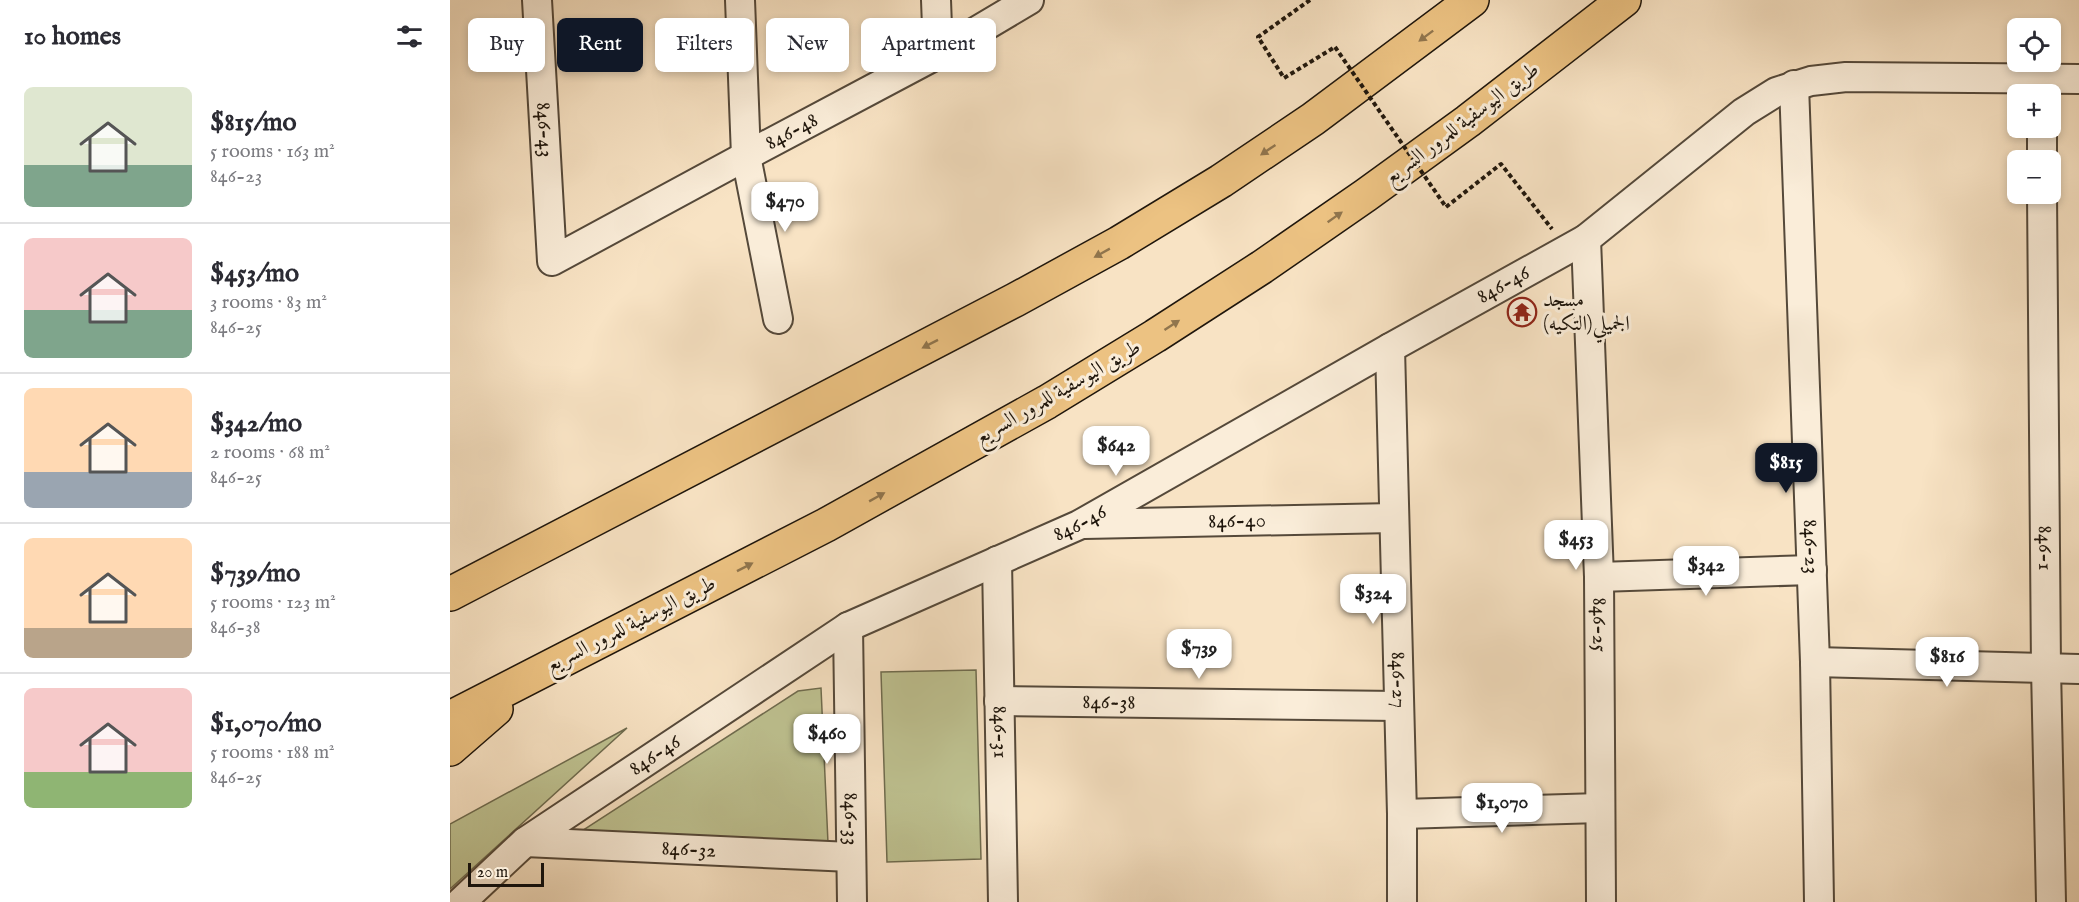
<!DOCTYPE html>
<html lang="en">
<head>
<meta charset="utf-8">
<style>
  body { margin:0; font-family:"IM FELL English",Amiri,serif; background:#f2f2f3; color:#2b2b33; height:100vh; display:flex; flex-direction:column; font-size:22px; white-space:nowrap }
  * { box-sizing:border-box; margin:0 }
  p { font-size:20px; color:#7c7c81 }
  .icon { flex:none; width:33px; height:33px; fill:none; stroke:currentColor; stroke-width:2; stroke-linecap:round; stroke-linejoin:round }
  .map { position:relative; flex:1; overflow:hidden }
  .details { display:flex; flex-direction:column; background:#fff; width:450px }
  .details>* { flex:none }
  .hud { position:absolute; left:18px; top:18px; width:570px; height:54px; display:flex; gap:12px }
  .buttons { position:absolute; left:1557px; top:18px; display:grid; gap:12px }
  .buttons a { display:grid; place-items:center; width:54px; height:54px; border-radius:9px; background:#fff; box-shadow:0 3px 9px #0003; font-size:30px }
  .scale { position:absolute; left:18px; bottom:15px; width:76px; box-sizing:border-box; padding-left:6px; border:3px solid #1f160c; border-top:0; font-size:16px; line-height:21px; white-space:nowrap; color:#1f160c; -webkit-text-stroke:4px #faedd9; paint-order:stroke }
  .price { position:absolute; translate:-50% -51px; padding:0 14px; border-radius:12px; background:#fff; color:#222; font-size:20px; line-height:39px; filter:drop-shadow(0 2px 3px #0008) }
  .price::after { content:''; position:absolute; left:50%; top:36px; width:18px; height:14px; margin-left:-9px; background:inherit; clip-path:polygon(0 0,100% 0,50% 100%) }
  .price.on { background:#111827; color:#fff }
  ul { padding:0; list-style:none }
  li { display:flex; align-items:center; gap:18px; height:150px; padding:0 24px }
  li+li { border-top:2px solid #e1e1e2 }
  li span { display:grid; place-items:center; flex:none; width:168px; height:120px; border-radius:9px; color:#555 }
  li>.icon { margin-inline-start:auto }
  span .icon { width:72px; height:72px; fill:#fffc; stroke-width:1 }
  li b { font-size:26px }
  h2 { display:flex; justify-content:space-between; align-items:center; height:72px; padding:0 24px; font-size:26px }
  .tag { padding:0 21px; border-radius:9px; background:#fff; box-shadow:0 3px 9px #0003; font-size:21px; line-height:54px }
  .tag.on { background:#111827; color:#fff }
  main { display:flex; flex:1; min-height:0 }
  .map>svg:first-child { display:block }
  .green { fill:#bfc392; stroke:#6f6c4f; stroke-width:1.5 }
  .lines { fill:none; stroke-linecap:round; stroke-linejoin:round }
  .street-casing { stroke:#55493a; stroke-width:32 }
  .highway-casing { stroke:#1f160c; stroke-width:36 }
  .path { stroke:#1f160c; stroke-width:4; stroke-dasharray:4.5 3; stroke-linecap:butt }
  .street { stroke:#faedd9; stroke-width:28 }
  .highway { stroke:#ecc282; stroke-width:33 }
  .path-bridge { stroke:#1f160c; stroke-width:4; stroke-dasharray:4.5 3; stroke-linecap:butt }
  .oneway { fill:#90754d }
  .labels { text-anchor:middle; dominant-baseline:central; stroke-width:6; stroke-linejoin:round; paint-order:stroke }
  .street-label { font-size:21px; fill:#1f160c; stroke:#faedd9 }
  .poi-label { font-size:21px; fill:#1f160c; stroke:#faedd9; text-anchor:start }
</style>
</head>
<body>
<main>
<section class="details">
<h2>10 homes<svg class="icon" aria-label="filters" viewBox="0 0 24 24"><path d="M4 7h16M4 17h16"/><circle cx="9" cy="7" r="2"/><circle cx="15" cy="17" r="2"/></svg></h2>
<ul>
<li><span style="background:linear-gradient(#dfe7d0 65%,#7fa58c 0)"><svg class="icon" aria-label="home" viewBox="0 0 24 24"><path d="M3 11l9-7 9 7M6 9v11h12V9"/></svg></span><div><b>$815/mo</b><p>5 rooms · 163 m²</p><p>846-23</p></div></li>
<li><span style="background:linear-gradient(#f6c9c9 60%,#7fa58c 0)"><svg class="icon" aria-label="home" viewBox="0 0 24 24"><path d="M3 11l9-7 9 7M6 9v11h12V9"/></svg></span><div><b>$453/mo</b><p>3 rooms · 83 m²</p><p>846-25</p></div></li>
<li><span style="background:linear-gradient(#ffd9b3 70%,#9aa5b1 0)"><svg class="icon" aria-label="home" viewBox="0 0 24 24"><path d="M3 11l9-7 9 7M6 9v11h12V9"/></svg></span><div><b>$342/mo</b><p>2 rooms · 68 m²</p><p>846-25</p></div></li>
<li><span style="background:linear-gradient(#ffd9b3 75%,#b9a48a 0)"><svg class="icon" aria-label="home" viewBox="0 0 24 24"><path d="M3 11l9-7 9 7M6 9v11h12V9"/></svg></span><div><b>$739/mo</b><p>5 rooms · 123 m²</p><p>846-38</p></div></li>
<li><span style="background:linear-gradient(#f6c9c9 70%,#8fb573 0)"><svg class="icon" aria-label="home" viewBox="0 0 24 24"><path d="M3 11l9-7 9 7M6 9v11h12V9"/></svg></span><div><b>$1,070/mo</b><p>5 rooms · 188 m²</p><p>846-25</p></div></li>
</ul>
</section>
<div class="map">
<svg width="1629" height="902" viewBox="0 0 1629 902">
  <rect width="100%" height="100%" fill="#f8e3c4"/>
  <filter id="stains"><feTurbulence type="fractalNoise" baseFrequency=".00333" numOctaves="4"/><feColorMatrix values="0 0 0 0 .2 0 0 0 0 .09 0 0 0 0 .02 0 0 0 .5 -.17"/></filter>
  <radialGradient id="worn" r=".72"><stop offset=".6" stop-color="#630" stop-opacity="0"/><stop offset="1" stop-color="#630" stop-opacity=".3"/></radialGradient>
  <!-- green -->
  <path class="green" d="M526,670L531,859L437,862L431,672Z
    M371,688L378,843L127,834L348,691Z
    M177,728L0,889V824Z"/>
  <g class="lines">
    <!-- street casing -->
    <g class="street-casing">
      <g id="street">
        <path id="s1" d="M87,0L102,261L296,156L488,54L579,0"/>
        <path d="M290,0L296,156L328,319"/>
        <path d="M486,0L488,54"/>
        <path id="s2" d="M1344,85L1365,662L1369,902"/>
        <path d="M1592,128V160"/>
        <path id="s3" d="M1592,194L1596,668L1601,902"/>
        <path id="s4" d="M1136,239L1149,577L1151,902"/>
        <path id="s5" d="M940,348L952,814V902"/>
        <path id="s6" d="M634,524L944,518"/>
        <path id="s7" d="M547,561L553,902"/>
        <path d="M1149,577L1362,570"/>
        <path id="s8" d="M398,627L402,902"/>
        <path d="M1365,662L1629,669"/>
        <path id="s9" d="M549,701L948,706"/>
        <path d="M952,814L1150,808"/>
        <path id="s10" d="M75,842L401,857"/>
        <path id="s11" d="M11,902L75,842L398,627L629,525L940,348L1136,239L1294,112L1326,92L1361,81L1396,77L1629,79"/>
      </g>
    </g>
    <!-- highway casing -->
    <g class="highway-casing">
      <path id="highway" d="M0,594L565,300L669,243L771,181L863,119L1022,0
        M0,718L376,525L597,402L705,336L812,267L916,195L1018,121L1174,0
        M0,749L46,709"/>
    </g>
    <!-- path -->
    <path class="path" d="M860,0L808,37L834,78L885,47
      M996,207L1051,164L1102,229"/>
    <!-- street -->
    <use href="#street" class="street"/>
    <!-- highway -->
    <use href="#highway" class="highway"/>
    <!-- path-bridge -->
    <path class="path-bridge" d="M885,47L996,207"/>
  </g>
  <!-- one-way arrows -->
  <defs><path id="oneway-solid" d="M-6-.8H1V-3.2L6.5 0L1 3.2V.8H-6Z" transform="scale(1.5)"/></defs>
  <g class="oneway">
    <use href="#oneway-solid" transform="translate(976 36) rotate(143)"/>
    <use href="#oneway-solid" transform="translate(818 150) rotate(146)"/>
    <use href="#oneway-solid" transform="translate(885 217) rotate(-35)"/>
    <use href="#oneway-solid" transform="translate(652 253) rotate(151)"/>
    <use href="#oneway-solid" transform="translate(722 325) rotate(-33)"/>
    <use href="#oneway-solid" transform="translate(480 344) rotate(153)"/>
    <use href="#oneway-solid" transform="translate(427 497) rotate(-29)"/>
    <use href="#oneway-solid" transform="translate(295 567) rotate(-27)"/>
  </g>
  <!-- icons -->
  <defs>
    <g id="temple-ring" transform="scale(1.5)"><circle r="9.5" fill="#faedd9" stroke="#8f2418" stroke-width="1.5"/><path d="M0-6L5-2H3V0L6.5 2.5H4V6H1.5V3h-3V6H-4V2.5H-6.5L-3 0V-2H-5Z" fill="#8f2418"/></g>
  </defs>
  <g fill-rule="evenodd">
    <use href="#temple-ring" x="1072" y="312"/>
  </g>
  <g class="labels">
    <!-- street labels -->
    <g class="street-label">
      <text transform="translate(1012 124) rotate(-37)">طريق اليوسفية للمرور السريع</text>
      <text stroke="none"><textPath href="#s1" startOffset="130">846-43</textPath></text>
      <text stroke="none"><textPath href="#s1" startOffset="534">846-48</textPath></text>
      <text stroke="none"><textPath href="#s11" startOffset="1216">846-46</textPath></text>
      <text transform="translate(608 393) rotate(-30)">طريق اليوسفية للمرور السريع</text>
      <text stroke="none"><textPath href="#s6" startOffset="153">846-40</textPath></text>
      <text stroke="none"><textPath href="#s11" startOffset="730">846-46</textPath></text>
      <text stroke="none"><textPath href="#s2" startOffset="462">846-23</textPath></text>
      <text stroke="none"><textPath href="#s3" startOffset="354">846-1</textPath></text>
      <text stroke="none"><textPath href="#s4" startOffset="386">846-25</textPath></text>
      <text transform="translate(181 625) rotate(-27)">طريق اليوسفية للمرور السريع</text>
      <text stroke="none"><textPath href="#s5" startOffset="332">846-27</textPath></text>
      <text stroke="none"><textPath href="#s9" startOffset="110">846-38</textPath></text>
      <text stroke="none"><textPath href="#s7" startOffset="171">846-31</textPath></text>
      <text stroke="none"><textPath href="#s11" startOffset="244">846-46</textPath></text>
      <text stroke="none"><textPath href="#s8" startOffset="192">846-33</textPath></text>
      <text stroke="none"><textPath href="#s10" startOffset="164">846-32</textPath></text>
    </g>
    <!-- poi labels -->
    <g class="poi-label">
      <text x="1093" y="300">مسجد<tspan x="1093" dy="24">الجميلي(التكيه)</tspan></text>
    </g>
  </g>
  <rect width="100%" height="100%" filter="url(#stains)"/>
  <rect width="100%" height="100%" fill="url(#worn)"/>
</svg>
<div class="buttons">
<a><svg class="icon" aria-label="locate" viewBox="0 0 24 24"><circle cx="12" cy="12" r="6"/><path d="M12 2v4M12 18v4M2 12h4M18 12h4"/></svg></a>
<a>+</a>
<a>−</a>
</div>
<div class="scale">20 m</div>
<b class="price" style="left:335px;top:233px">$470</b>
<b class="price" style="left:666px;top:477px">$642</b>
<b class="price on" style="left:1336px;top:494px">$815</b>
<b class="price" style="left:1126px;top:571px">$453</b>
<b class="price" style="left:1256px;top:597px">$342</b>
<b class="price" style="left:923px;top:625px">$324</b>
<b class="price" style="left:749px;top:680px">$739</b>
<b class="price" style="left:1497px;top:688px">$816</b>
<b class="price" style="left:377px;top:765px">$460</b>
<b class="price" style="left:1052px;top:834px">$1,070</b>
<div class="hud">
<a class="tag">Buy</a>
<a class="tag on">Rent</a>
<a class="tag">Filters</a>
<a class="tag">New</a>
<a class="tag">Apartment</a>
</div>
</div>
</main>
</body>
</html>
